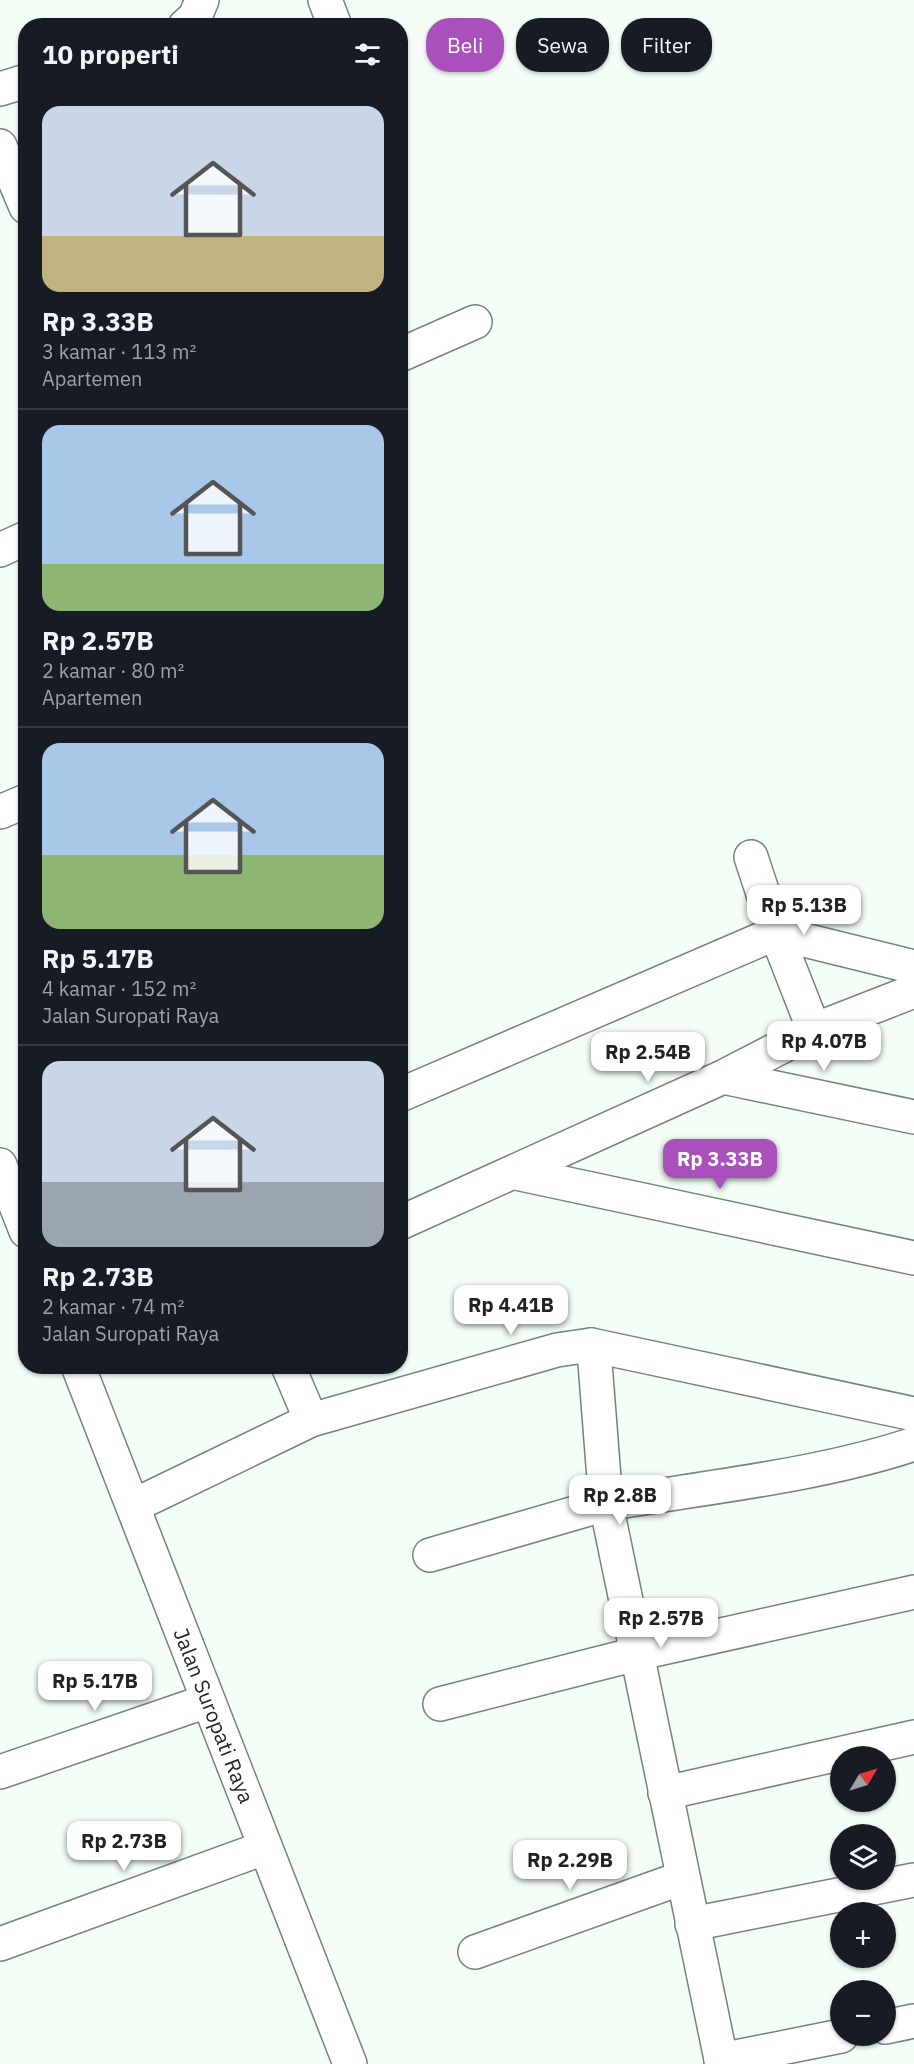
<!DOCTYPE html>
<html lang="id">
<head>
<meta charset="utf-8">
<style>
  body { margin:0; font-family:"IBM Plex Sans",sans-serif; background:#242831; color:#f1f3f6; height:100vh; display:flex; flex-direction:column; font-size:22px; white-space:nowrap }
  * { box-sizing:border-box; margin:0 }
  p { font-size:20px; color:#9ea1a6 }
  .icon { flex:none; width:33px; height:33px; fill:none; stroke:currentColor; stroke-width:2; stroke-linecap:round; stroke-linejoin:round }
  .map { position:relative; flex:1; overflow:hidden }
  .panel { position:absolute; left:18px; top:18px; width:390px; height:1356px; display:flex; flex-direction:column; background:#171b24; border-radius:24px; box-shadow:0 2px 4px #0004 }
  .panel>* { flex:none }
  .guide { position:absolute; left:426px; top:18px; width:398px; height:54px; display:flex; gap:12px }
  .needle { width:39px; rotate:52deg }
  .fabs { position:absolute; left:830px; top:1746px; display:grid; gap:12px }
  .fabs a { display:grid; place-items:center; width:66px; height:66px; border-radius:50%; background:#171b24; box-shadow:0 2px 4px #0004; font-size:30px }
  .price { position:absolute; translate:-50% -51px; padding:0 14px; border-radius:12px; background:#fff; color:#222; font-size:20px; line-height:39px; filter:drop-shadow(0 2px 3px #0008) }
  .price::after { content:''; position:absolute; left:50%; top:36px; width:18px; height:14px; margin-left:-9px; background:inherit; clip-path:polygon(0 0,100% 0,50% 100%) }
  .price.active { background:#a950bc; color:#fff }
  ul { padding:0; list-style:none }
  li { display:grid; align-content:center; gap:12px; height:318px; padding:0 24px }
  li+li { border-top:2px solid #363941 }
  li span { display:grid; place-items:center; height:186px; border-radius:18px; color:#555 }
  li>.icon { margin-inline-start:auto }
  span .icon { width:108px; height:108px; fill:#fffc; stroke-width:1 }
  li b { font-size:26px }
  h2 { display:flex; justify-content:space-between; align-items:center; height:72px; padding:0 24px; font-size:26px }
  .tag { padding:0 21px; border-radius:24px; background:#171b24; box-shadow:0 2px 4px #0004; font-size:21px; line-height:54px }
  .tag.active { background:#a950bc; color:#fff }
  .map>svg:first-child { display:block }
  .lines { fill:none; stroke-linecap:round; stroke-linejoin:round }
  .minor-casing { stroke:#738479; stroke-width:36 }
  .minor { stroke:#fff; stroke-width:33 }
  .labels { text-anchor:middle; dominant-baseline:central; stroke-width:6; stroke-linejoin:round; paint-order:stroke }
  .street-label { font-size:21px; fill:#232a25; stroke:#f4fef7 }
</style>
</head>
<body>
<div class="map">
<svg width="914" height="2064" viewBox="0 0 914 2064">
  <rect width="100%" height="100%" fill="#f4fef7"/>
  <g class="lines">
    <!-- minor casing -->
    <g class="minor-casing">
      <g id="minor">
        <path d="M325,0L335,26"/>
        <path d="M185,26L195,17L202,0"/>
        <path d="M0,89L26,81"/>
        <path d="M0,146L26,207"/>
        <path d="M400,355L475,322"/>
        <path d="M0,550L26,538"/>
        <path d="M0,812L26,801"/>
        <path d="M751,857L776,933L814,1030"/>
        <path d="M723,1077L914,1117"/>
        <path d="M400,1095L776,933L914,967"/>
        <path d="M0,1165L26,1231"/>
        <path d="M516,1173L914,1258"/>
        <path d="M400,1223L723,1077L814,1030L914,991"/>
        <path id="s1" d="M78,1366L350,2064"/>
        <path d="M288,1366L311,1420"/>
        <path d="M133,1506L311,1420L557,1350L591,1345L914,1414"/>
        <path d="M430,1555L606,1504L595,1363L591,1345"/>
        <path d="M440,1704L636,1654L914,1592"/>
        <path d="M0,1772L207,1701"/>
        <path d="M665,1793L914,1737"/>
        <path d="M692,1924L914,1880"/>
        <path d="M0,1944L264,1848"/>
        <path d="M475,1952L682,1878"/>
        <path d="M885,2027L914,2021"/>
        <path d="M721,2060L841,2036"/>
        <path d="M722,2064L606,1504C706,1487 818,1476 914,1444"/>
      </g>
    </g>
    <!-- minor -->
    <use href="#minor" class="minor"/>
  </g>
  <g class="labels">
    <!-- street labels -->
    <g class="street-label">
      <text stroke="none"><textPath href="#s1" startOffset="375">Jalan Suropati Raya</textPath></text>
    </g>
  </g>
</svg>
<div class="fabs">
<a><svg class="needle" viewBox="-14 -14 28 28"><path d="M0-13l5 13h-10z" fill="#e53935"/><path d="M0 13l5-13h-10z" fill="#9ea1a6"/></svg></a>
<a><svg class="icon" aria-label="layers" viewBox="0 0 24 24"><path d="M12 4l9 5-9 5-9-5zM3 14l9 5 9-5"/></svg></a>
<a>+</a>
<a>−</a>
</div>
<b class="price" style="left:804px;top:936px">Rp 5.13B</b>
<b class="price" style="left:824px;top:1072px">Rp 4.07B</b>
<b class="price" style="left:648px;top:1083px">Rp 2.54B</b>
<b class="price active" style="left:720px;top:1190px">Rp 3.33B</b>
<b class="price" style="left:511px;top:1336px">Rp 4.41B</b>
<b class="price" style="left:620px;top:1526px">Rp 2.8B</b>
<b class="price" style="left:661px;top:1649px">Rp 2.57B</b>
<b class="price" style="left:95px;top:1712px">Rp 5.17B</b>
<b class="price" style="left:124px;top:1872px">Rp 2.73B</b>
<b class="price" style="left:570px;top:1891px">Rp 2.29B</b>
<div class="guide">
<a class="tag active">Beli</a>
<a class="tag">Sewa</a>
<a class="tag">Filter</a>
</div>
<section class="panel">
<h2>10 properti<svg class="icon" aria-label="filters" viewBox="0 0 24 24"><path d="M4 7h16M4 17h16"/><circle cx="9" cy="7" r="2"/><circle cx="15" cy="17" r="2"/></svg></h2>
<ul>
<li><span style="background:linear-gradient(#c9d6e8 70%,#c2b280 0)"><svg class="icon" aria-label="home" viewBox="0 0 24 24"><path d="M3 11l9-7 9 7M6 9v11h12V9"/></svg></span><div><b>Rp 3.33B</b><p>3 kamar · 113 m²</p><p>Apartemen</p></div></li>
<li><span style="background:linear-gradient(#a9c7e8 75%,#8fb573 0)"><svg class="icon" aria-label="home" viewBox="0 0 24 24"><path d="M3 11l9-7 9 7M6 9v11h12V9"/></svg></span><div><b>Rp 2.57B</b><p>2 kamar · 80 m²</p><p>Apartemen</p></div></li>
<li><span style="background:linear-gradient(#a9c7e8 60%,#8fb573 0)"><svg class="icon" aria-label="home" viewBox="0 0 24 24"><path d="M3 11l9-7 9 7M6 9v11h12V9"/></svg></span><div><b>Rp 5.17B</b><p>4 kamar · 152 m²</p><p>Jalan Suropati Raya</p></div></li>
<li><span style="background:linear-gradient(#c9d6e8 65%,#9aa5b1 0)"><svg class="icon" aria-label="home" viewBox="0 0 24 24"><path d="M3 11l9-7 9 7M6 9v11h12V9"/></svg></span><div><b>Rp 2.73B</b><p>2 kamar · 74 m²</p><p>Jalan Suropati Raya</p></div></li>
</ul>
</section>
</div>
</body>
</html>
